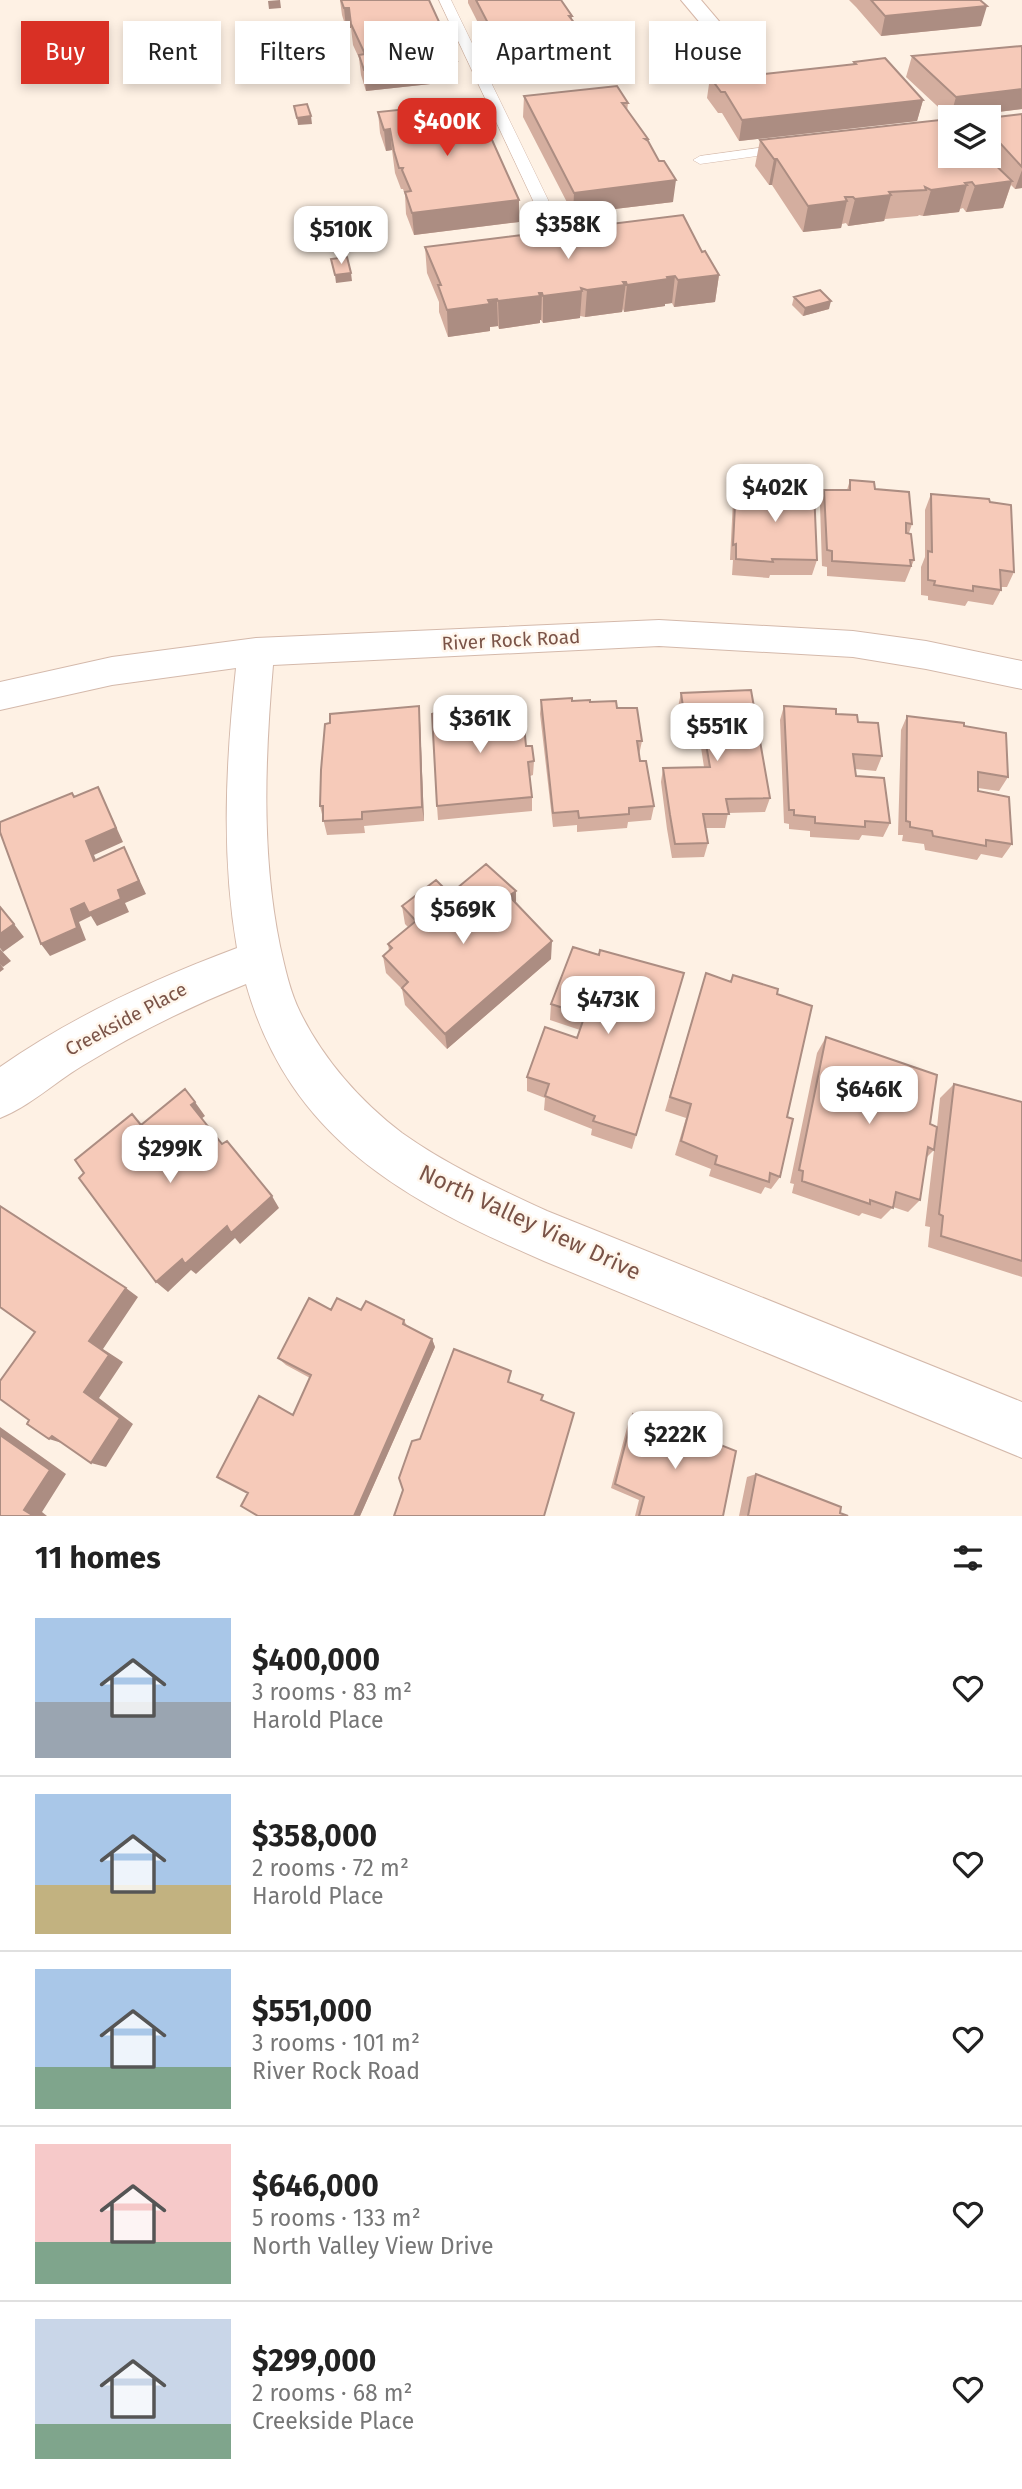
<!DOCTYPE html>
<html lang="en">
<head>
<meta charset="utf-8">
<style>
  body { margin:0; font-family:"Fira Sans",sans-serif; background:#f2f2f2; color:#222; height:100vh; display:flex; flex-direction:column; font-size:26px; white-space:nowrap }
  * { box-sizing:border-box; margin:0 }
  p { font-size:23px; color:#767676 }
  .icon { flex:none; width:38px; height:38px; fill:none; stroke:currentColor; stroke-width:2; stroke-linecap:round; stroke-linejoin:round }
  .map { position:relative; height:1516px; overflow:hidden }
  .details { display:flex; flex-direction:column; background:#fff; flex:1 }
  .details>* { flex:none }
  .top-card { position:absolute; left:21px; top:21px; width:980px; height:63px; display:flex; gap:14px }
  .fabs { position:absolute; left:938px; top:105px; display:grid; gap:14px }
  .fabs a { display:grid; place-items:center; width:63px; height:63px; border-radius:0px; background:#fff; box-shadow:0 4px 10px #0003; font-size:35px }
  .price { position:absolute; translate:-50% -60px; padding:0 16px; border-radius:14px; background:#fff; color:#222; font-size:23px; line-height:46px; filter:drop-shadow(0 2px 4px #0008) }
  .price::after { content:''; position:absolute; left:50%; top:42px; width:21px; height:16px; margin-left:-10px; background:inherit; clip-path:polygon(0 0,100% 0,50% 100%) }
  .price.selected { background:#d93025; color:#fff }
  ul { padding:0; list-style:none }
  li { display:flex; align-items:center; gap:21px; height:175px; padding:0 35px }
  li+li { border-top:2px solid #e0e0e0 }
  li span { display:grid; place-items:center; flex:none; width:196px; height:140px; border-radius:0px; color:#555 }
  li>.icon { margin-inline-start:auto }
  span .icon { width:84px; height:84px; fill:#fffc; stroke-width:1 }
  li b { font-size:30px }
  h2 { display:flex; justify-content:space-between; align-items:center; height:84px; padding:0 35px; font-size:30px }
  .tag { padding:0 24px; border-radius:0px; background:#fff; box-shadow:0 4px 10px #0003; font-size:24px; line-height:63px }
  .tag.selected { background:#d93025; color:#fff }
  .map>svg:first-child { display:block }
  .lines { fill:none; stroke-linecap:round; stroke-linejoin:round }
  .lane-casing { stroke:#d4b9ab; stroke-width:1 }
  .street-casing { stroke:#d4b9ab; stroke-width:2 }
  .secondary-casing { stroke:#d7b8a9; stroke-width:2 }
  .lane { fill:#fff; fill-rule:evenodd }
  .street { fill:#fff; fill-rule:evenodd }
  .secondary { fill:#fff; fill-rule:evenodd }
  .wall { fill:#d4ae9f }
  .shaded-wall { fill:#ac8d82 }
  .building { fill:#f6cab9; stroke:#ac8d82; stroke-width:2 }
  .labels { text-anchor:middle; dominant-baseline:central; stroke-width:5; stroke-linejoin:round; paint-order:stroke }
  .street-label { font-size:19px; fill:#7a5347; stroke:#fff6ec }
  .near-street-label { font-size:23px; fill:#7a5347; stroke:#fff6ec }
</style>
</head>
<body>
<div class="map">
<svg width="1022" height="1516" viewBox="0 0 1022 1516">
  <rect width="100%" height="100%" fill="#fef1e4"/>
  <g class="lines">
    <!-- lane casing -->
    <g class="lane-casing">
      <path id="lane" d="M439,0H451L570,245L567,248L562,250L554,245Z
        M787,144L794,148L792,151L700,164L693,160L700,156Z"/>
    </g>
    <!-- street casing -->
    <g class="street-casing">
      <path id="street" d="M659,620L853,631L926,641L1022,661V689L926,669L853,657L659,646L273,665C265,758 261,853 280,946C285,968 290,992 300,1012C323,1059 360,1101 402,1133C447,1165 497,1188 547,1211L1022,1402V1458L544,1261C406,1201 290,1140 246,984C189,1007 134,1034 82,1066C54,1083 30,1106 0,1118V1067C73,1016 154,979 237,948C221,855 226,761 236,668L112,685L0,710V682L112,657L256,638Z"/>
    </g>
    <!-- secondary casing -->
    <g class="secondary-casing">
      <path id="secondary" d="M681,0H701L752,60L756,64L752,68H738Z"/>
    </g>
    <!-- lane -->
    <use href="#lane" class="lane"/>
    <!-- street -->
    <use href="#street" class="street"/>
    <!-- secondary -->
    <use href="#secondary" class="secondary"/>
  </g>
  <!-- wall -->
  <path class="wall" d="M340,0H429L457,61L458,81L366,91L361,75L359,58L353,45L351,28H346L342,15Z
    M468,0H561L572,16V20L592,67L505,76L468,3Z
    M849,0H980L981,26L881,36L856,7Z
    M1022,46V109L950,118L906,77L912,56Z
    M854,62L923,100L917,121L739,141L722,113H718L707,98L710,77L745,76L853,65Z
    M524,96L628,103L627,111L648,141L673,202L573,214L523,117Z
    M378,112L519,222L414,235L406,214L405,195L403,189H401L395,173L392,150L386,151L380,133Z
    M1022,114V188L1015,189L1011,185L1003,208L966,212L963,208L960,209L959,212L923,216L919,215L918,216L885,219L884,221L848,226L846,223L842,224L841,228L803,232L772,185H769L755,166L760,140L950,156H989V118Z
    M425,247L702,252L719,275L715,302L674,307L672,303L665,304V306L624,312L623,309L622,312L585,317L580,316V318L543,323L541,320H540V323L499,329L498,326L490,327V331L448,337L439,312V302L427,273Z
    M794,297L829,309L803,316L792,305Z
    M850,480L875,489L912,524L909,533L914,560L905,582L827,576V567L822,566L820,505L824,490H847Z
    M736,485L817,560L812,575H770L769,578L732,575L733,560H730L733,500Z
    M931,494L990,502L1014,572L1007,587H1001V590L993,605L968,601L965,606L928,600V596L921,595V567L925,557V510Z
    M681,693L770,798L765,812L728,813L725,828H706L708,843L704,857L672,858L667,829L661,782L663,768L704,767L700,741L683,742L678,707Z
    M541,700L590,702L617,708L642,741L639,755L654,806L651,820L628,822L627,828L577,832V825L553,827L540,714Z
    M784,706L836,714L858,722L882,756L876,771L855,769L856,776L890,823L883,837L862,835L859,840L810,837V831L789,829V824L784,823L780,720Z
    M506,715L526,746L534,761L533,775L530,776L532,797V811L438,820L437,806Z
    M907,716L964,726L1008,777L999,791L978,788V791L1012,844L1002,858L981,854L977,860L925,850L924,844L902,841L903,835H898L901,730Z
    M420,721L424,821L364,826L365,833L327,835L320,806Z
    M450,894L516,904L551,959L447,1049L405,1005L402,989L386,973L383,956L389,951L388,944L408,927L405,924L402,906Z
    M599,955L684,973L632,1149L591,1135L592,1129L544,1110L545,1098L527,1091V1077L577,1038L580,1030L550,1020L551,1004Z
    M706,973L730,981L733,975L777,994L787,1117L780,1177L771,1189L765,1187L761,1194L709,1176L711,1169L675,1155L686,1118L665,1111Z
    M826,1037L930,1124L936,1137L940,1098L954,1084L1022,1102V1277L928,1247L930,1227L925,1226L934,1150L926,1158L920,1200L908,1212L893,1207L881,1219L862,1213L859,1216L792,1193L794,1184L790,1183L817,1053Z
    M331,1310H361L404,1320L407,1326L432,1339L435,1347L360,1516H258L293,1415L310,1378L286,1365L278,1358Z
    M633,1414L666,1427L668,1424L723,1516H635L639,1500L611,1488L629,1420Z
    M756,1474L840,1513L848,1516H739L747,1477Z"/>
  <!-- shaded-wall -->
  <path class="shaded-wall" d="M280,0L281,8L269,9L268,1Z
    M987,6L981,26L881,36L885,16Z
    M344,8H349L351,28H346Z
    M593,47L592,67L505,76V56Z
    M457,61L458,81L366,91L364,70Z
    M1022,89V109L950,118L956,97Z
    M923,100L917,121L739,141L742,120Z
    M311,116L312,124L298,125L297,118Z
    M390,129L392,150L386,151L384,130Z
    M774,159H777L772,185H769Z
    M1022,170V188L1015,189Z
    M676,180L673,202L573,214L574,193Z
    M1012,181L1003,208L966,212L975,186Z
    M967,185L959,212L923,216L931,190Z
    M891,195L884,221L848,226L855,199Z
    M519,200V222L414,235L412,213Z
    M847,201L841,228L803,232L808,206Z
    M351,273L352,281L336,283L335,275Z
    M719,275L715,302L674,307L678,280Z
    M675,276L672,303L665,304V306L624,312L627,285Z
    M626,282L622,312L585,317L587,290Z
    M582,291L580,318L543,323V296Z
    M542,293L541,320H540V323L499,329L498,301Z
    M497,299L498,326L490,327V331L448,337L447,310Z
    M831,301L829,309L803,316L805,308Z
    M419,706L420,721L424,821L422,807Z
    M98,787L123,842L94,855L102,874L94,861L86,841Z
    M124,847L146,894L125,903L129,912L97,926L91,916L79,922L86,940L50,956L41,944L71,909L84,903L118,890Z
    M516,891V909L509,896Z
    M14,924L24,937L3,952L0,948V934Z
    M552,941L551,959L447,1049L445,1034Z
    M0,949L11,961L3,967L0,964Z
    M0,964L4,969L0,972Z
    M195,1102L205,1116L201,1119L191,1105Z
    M272,1196L279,1208L240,1244L235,1238L196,1274L191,1270L168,1292L156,1282L182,1259L227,1226Z
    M126,1288L138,1297L103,1349L123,1362L99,1398L133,1424L106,1467L91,1463L84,1392L89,1341Z
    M432,1339L435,1347L360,1516H354Z
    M0,1427L66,1474L42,1512L47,1516H31L24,1510L0,1435Z
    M52,1436L65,1444L49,1439Z"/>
  <!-- building -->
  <path class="building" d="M341,0H429L457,61L364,70L359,55L365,54L351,24L349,8H344Z
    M476,0H561L572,16H569L593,47L505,56Z
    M871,0H980L987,6L885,16Z
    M1022,46V89L956,97L912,56Z
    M885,58L923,100L742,120L725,92H721L710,77L743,74L745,76L856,64L854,62Z
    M617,86L628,103H622L625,107L648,139H645L648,141L659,161H664L676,180L574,193L524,96Z
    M475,102L519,200L412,213L405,192L411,191L402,170L403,168H399L394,151L390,129L384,130L378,112Z
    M307,104L311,116L297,118L294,106Z
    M1022,114V167L989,131V118Z
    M949,119L950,121V156H986L1012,181L975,186L972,182L965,183L967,185L931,190L925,187L926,190L889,192L891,195L855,199L853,197H845L847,201L808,206L777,159H774L760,140Z
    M683,215L702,252L705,251L719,275L678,280L675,276L667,277L668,279L627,285L626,282H623L625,285L587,290L581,288L582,291L543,296L542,293H539L540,296L498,301L497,299L488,300L490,304L447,310L438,285H441L425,247Z
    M347,257L351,273L335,275L331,259Z
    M820,290L831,301L805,308L794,297Z
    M850,480L874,482L875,489L909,492L912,524L906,523V533L911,534L914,560H910L911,566L832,561V551L827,550L824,490H850Z
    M736,485L814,490L817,560L772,559L773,562L736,559V544L733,545Z
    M931,494L989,499L990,502L1011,505L1014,572L1000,570L1001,590L973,586V591L934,585L935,581L928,580V551L932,552Z
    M751,690L770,798L726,799L729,814H703L708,843L675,844L670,815L663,768L710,767L703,727H686L681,693Z
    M572,698V701L590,700V702L616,701L617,708H637L642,741H637L640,761H646L654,806L629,808V814L579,818L578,811L553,813L541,700Z
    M505,705L506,715L523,714L526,746H532L534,761L528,762L532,797L437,806L432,714L435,713V708Z
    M419,706L422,807L362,812V819L323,821V806H320L321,770L325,724L330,723V714Z
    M784,706L836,709V714L857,715L858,722L878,723L882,756L853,754L856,776L884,778L890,823L865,821V827L815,823V817L794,815V810H789Z
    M907,716L964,723V726L1006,733L1008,777L978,772V791L1009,797L1012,844L986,840V846L933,836L932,831L910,827V822L906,821Z
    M98,787L116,828L86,841L94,861L124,847L139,881L118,890L121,899L89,913L84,903L71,909L77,928L41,944L0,832V822L72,793L74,797Z
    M486,864L516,891L509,896L552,941L445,1034L402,988L408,982L383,956L392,948L388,944L416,921L402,906L436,880L450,894Z
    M0,907L14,924L0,934Z
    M573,947L599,955L600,950L684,973L636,1135L593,1121L595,1116L545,1096L549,1084L527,1077L545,1027L577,1038L585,1015L551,1004Z
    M706,973L731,982L733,975L778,989L777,994L812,1006L787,1117L793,1119L780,1177L770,1173L769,1182L715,1164L717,1156L681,1141L691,1104L670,1097Z
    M826,1037L937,1075L930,1124L937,1127L934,1150L928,1147L920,1200L896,1192L893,1208L870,1200V1204L802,1181L803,1171L799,1170Z
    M954,1084L1022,1102V1261L941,1236L943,1216L939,1214Z
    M185,1089L195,1102L191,1105L222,1144L227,1141L272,1196L231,1233L227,1226L185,1264L182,1259L156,1282L79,1178L84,1173L75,1160L132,1114L141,1125Z
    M0,1206L126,1288L89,1341L109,1355L84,1392L120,1418L91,1463L52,1436L49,1439L27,1424L29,1420L0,1399V1381L35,1332L0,1307Z
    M309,1298L331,1310L337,1298L361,1310L366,1301L404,1320L403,1324L432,1339L354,1516H258L241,1506L248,1493L217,1477L259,1396L293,1415L311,1375L278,1358Z
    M454,1349L511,1371L508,1382L543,1395L541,1400L574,1413L544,1516H394L403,1490L399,1478L412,1441L420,1439Z
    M633,1414L667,1427L668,1424L736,1451L723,1516H639L644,1497L615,1484Z
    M0,1435L50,1470L24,1510L32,1515L31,1516H0Z
    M756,1474L841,1507L840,1513L848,1516H748Z"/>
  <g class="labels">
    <!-- street labels -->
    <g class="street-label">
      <text transform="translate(511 640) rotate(-3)">River Rock Road</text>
      <text transform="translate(126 1019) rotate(-28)">Creekside Place</text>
    </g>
    <!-- near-street labels -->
    <g class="near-street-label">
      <text transform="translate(530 1222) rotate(25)">North Valley View Drive</text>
    </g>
  </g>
</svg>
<div class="fabs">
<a><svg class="icon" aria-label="layers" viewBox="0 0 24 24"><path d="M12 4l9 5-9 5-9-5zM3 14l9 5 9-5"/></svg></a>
</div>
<b class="price selected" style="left:447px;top:158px">$400K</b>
<b class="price" style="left:568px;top:261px">$358K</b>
<b class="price" style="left:341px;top:266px">$510K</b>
<b class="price" style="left:775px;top:524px">$402K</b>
<b class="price" style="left:480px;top:755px">$361K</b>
<b class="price" style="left:717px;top:763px">$551K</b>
<b class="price" style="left:463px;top:946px">$569K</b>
<b class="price" style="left:608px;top:1036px">$473K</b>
<b class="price" style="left:869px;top:1126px">$646K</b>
<b class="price" style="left:170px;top:1185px">$299K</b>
<b class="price" style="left:675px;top:1471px">$222K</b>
<div class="top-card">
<a class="tag selected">Buy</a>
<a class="tag">Rent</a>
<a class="tag">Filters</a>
<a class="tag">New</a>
<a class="tag">Apartment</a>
<a class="tag">House</a>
</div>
</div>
<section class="details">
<h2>11 homes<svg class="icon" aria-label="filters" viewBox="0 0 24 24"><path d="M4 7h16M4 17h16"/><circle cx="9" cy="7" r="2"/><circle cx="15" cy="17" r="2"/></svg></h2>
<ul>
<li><span style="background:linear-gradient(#a9c7e8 60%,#9aa5b1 0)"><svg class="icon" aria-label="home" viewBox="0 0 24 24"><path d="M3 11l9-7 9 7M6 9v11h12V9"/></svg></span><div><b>$400,000</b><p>3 rooms · 83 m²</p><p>Harold Place</p></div><svg class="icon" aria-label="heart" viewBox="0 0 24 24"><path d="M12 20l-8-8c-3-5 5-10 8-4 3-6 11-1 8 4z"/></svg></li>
<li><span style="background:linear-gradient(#a9c7e8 65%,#c2b280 0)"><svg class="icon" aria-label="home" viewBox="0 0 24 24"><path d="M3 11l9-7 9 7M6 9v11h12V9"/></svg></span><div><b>$358,000</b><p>2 rooms · 72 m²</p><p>Harold Place</p></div><svg class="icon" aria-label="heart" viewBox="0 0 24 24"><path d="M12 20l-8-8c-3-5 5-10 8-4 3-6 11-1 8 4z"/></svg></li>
<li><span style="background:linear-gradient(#a9c7e8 70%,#7fa58c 0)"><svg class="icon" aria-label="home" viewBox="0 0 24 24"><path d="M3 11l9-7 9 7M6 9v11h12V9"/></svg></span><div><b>$551,000</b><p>3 rooms · 101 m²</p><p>River Rock Road</p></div><svg class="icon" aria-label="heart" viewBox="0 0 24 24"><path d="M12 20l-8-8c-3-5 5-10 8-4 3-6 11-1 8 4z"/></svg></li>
<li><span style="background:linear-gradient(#f6c9c9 70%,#7fa58c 0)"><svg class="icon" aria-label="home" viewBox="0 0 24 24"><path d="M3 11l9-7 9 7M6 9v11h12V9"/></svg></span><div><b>$646,000</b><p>5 rooms · 133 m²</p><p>North Valley View Drive</p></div><svg class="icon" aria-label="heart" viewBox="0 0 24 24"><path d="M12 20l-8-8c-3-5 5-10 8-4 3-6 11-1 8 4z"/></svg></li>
<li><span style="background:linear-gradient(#c9d6e8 75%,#7fa58c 0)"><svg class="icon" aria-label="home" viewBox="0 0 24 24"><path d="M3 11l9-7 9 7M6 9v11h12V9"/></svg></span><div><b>$299,000</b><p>2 rooms · 68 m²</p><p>Creekside Place</p></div><svg class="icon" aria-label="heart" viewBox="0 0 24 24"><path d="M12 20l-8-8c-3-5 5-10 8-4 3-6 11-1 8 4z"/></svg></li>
</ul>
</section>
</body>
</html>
